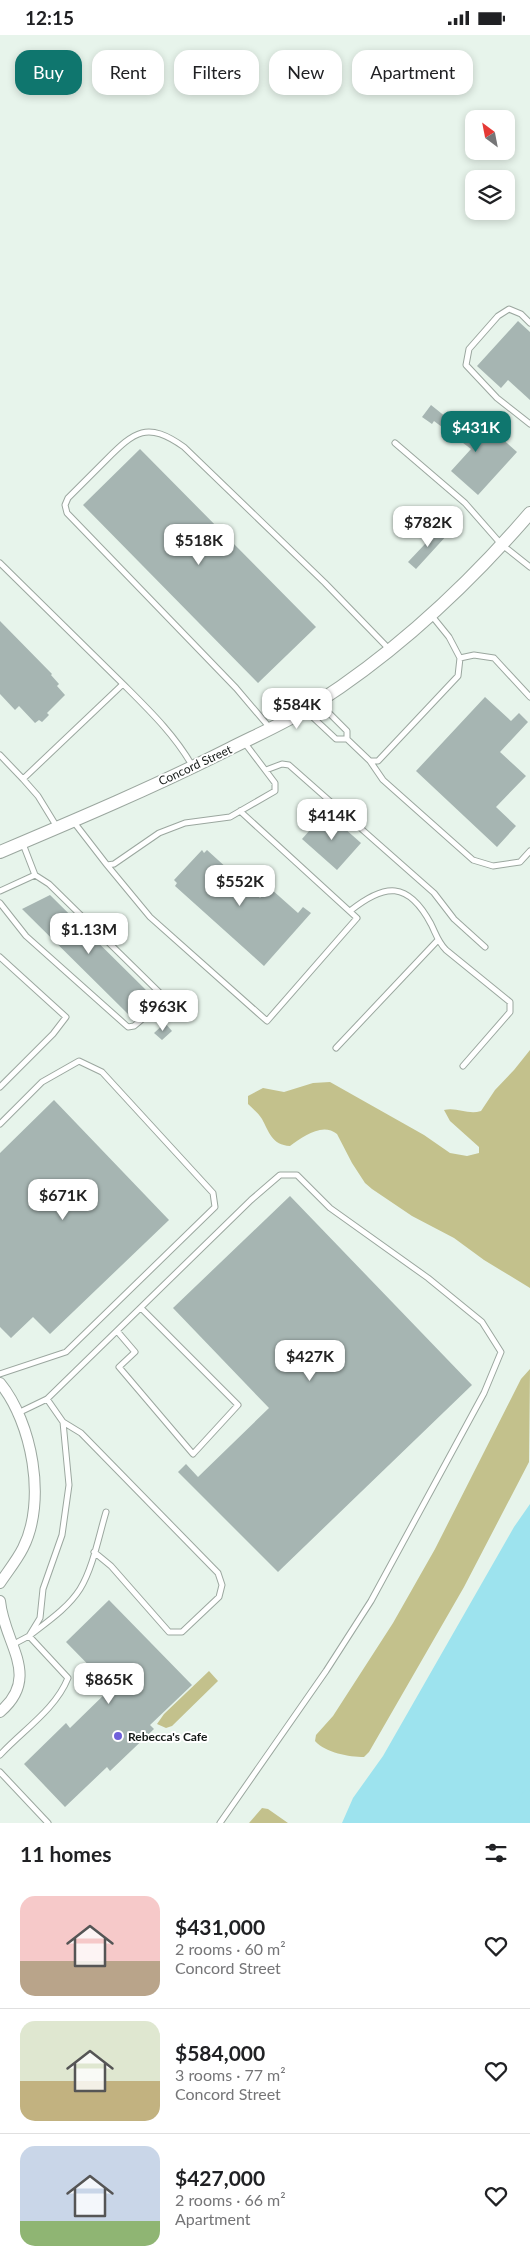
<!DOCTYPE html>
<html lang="en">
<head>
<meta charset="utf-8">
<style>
  body { margin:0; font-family:Lato,sans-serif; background:#f6f6f6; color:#202124; height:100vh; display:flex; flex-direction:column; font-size:19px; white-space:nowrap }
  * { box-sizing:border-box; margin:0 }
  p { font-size:16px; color:#757577 }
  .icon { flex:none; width:28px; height:28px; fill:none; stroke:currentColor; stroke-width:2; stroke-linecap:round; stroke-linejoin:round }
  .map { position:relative; height:1788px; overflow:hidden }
  .panel { display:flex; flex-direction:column; background:#fff; flex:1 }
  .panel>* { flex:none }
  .hud { position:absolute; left:15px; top:15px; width:500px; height:45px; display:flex; gap:10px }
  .needle { width:32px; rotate:328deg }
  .fabs { position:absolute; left:465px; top:75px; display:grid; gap:10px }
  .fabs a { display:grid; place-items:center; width:50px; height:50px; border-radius:10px; background:#fff; box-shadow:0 2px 8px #0003; font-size:25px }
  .price { position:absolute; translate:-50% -42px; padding:0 11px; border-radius:10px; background:#fff; color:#222; font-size:16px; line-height:32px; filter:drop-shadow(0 1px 2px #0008) }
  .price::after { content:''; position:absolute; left:50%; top:30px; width:15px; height:11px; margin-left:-8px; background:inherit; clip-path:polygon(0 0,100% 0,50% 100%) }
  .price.current { background:#0f766e; color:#fff }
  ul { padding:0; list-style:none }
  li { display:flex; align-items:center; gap:15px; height:125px; padding:0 20px }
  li+li { border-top:1px solid #e0e0e0 }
  li span { display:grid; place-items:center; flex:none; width:140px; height:100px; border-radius:15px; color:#555 }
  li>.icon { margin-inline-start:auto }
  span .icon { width:60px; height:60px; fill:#fffc; stroke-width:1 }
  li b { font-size:21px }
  h2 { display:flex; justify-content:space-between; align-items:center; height:60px; padding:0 20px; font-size:21px }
  .tag { padding:0 18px; border-radius:15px; background:#fff; box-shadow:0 2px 8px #0003; font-size:18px; line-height:45px }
  .tag.current { background:#0f766e; color:#fff }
  .status { display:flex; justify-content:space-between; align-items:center; height:35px; padding:0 25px; background:#fff; direction:ltr }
  .status svg { height:14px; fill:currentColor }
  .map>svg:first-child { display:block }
  .green { fill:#c3c18c }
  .water { fill:#9de3ee }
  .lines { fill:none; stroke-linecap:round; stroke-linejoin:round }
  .river { stroke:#9de3ee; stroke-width:22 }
  .building { fill:#a6b5b2 }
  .service-casing { stroke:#9ba79f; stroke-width:7 }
  .minor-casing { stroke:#9ba79f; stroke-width:12 }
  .tertiary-casing { stroke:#9ba79f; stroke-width:14 }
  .service { stroke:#fff; stroke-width:5 }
  .minor { stroke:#fff; stroke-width:10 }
  .tertiary { stroke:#fff; stroke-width:12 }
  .poi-dot { fill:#6f60da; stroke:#fff; stroke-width:2 }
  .labels { text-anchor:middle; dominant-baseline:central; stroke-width:4; stroke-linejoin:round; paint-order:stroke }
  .street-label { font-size:12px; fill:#151a17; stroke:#fff }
  .poi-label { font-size:12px; font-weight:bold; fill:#151a17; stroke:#fff; text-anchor:start }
</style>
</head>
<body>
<div class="status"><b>12:15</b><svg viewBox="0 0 49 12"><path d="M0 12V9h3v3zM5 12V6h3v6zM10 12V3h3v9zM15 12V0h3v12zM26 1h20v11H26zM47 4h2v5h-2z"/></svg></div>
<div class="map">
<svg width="530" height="1788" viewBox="0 0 530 1788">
  <rect width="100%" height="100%" fill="#e7f4eb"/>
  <!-- green -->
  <path class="green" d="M530,1015V1253L484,1225L454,1203L412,1181L372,1154L365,1148L352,1128L337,1099C322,1087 303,1102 290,1111C272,1110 269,1097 262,1084C259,1079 253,1074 248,1069V1061L263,1053L284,1057L313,1048L330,1047L424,1100L450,1118L467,1121L479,1118V1112L450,1086L444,1075C457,1072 468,1080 481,1076L495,1055L514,1035Z
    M530,1334L529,1427L464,1552L369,1717L364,1722C349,1722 326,1718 315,1706L316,1700L333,1681L393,1588L435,1514L521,1344Z
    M209,1636L218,1646L172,1691L166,1693L157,1689L164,1679Z
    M262,1773L268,1774L288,1788H249Z"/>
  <!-- water -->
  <path class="water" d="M530,1469V1766L527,1773L520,1777V1788H342L353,1763L383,1721L514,1492Z"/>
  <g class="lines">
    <!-- river -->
    <path class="river" d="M520,1788V1777L527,1773L530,1766"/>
  </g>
  <!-- building -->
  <path class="building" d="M518,286L530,297V365L508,345L501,353L477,331Z
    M431,370L477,407L490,393L517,417L478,460L451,436L471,414L434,386L432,389L422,382Z
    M140,414L316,592L258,648L83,470Z
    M441,492L448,499L416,534L408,527Z
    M0,586L52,639L51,640L59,649L57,651L65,660L47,678L49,680L42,687L39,685L35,688L19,671L15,675L0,659Z
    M485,662L511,686L519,678L528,687L500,717L526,741L496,772L516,791L497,812L416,736Z
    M326,777L361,808L337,835L302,804Z
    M202,815L204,818L207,815L260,863L271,854L298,878L303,872L311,878L264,931L175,851L177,848L174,845Z
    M50,860L149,958L147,960L152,965L136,982L130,977L128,979L22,874Z
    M165,988L172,996L162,1005L154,998Z
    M54,1065L169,1185L50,1299L33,1282L11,1303L0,1292V1118Z
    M290,1161L472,1350L278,1537L178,1437L186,1429L198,1442L269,1373L173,1273Z
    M109,1565L192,1650L150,1690L154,1694L110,1736L107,1732L65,1772L24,1729L66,1688L70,1693L111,1653L66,1607Z"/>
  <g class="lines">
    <!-- service casing -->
    <g class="service-casing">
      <path id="service" d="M530,288L521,279L509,274L498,281L469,314L466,330L497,363L530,389
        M395,408L465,468L501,509L530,532
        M0,528L123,649
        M460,623L474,620L494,623L530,662
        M305,675L336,704H347V696L319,668
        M270,693L236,653L67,478L65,470L68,463C80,451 93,438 106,425C135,396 147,386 184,412L325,548L390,615
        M347,704L370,726H378L458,641L460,623L449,602L432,581
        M0,720L23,744
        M370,726L383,745L473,825L493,831L520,827L530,816
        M266,735L282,729L289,730L434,858L454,884L485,912
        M73,786L107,830L114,829L159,798L185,788L230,782L275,756V748L244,707
        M57,792L38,761L23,744L123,649C149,675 175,700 193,732
        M107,830L150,882L267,986L357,883L240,776
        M0,856L35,840L23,809
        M0,868L26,901L128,992L134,991L163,967L161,959L49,849L35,840
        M350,876C385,848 408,846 431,889C436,899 438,907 446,915L510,967V977L463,1031
        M0,922L66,982L53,999L0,1052
        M336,1013L437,906
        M0,1089L42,1047L79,1026L102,1037L213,1158L215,1172L66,1317L0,1339
        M117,1296L135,1317L119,1332L193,1419L238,1370L141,1273
        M47,1364L251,1165L280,1140H297L330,1173L428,1243L482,1287L501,1317L484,1358L371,1566L326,1636L220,1788
        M63,1387L81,1398L218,1538L222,1550L219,1562L182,1597H169L111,1531L94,1517
        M12,1610L29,1601L40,1583L43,1554L62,1500L69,1450L63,1387L47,1364L18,1378
        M0,1720C23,1695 55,1675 68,1643L29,1601C47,1587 68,1573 80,1554C93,1533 99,1500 106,1477
        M0,1737L48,1788"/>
    </g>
    <!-- minor casing -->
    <g class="minor-casing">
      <path id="minor" d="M0,1348C32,1387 47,1466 23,1513C17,1525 8,1536 0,1548
        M0,1566C4,1609 42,1641 0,1677"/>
    </g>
    <!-- tertiary casing -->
    <g class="tertiary-casing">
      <path id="tertiary" d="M0,817C78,784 156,751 231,713C259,699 289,686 315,669C396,617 467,551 530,478"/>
    </g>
    <!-- service -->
    <use href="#service" class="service"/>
    <!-- minor -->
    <use href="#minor" class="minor"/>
    <!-- tertiary -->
    <use href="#tertiary" class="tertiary"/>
  </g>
  <!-- markers -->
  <circle class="poi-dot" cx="118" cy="1701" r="5"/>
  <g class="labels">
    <!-- street labels -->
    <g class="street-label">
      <text transform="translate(195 730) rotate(-25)">Concord Street</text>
    </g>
    <!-- poi labels -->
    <g class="poi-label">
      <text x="128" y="1701">Rebecca's Cafe</text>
    </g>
  </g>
</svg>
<div class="fabs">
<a><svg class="needle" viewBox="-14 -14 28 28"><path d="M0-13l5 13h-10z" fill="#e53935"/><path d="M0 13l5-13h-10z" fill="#757577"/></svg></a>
<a><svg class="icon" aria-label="layers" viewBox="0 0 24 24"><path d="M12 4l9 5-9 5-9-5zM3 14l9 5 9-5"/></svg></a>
</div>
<b class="price current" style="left:476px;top:418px">$431K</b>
<b class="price" style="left:428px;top:513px">$782K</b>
<b class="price" style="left:199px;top:531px">$518K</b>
<b class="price" style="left:297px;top:695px">$584K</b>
<b class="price" style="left:332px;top:806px">$414K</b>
<b class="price" style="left:240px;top:872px">$552K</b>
<b class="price" style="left:89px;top:920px">$1.13M</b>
<b class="price" style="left:163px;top:997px">$963K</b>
<b class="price" style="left:63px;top:1186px">$671K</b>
<b class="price" style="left:310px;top:1347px">$427K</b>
<b class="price" style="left:109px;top:1670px">$865K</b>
<div class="hud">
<a class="tag current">Buy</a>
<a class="tag">Rent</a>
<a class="tag">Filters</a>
<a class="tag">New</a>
<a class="tag">Apartment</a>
</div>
</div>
<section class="panel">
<h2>11 homes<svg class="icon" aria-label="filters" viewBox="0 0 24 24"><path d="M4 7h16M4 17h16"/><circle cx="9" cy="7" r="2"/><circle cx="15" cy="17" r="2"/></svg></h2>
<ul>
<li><span style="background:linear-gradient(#f6c9c9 65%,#b9a48a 0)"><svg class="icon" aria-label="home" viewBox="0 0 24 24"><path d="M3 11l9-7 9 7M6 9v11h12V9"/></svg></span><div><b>$431,000</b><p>2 rooms · 60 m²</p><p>Concord Street</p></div><svg class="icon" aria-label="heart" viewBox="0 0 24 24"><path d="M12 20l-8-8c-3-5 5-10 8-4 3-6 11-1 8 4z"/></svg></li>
<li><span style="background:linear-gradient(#dfe7d0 60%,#c2b280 0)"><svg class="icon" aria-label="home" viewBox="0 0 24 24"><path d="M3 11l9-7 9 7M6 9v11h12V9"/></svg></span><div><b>$584,000</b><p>3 rooms · 77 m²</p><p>Concord Street</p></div><svg class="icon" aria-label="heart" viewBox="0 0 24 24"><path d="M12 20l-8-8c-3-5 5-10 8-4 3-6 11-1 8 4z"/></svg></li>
<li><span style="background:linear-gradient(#c9d6e8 75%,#8fb573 0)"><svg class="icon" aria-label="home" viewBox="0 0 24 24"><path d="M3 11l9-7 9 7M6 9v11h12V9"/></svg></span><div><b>$427,000</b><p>2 rooms · 66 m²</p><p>Apartment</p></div><svg class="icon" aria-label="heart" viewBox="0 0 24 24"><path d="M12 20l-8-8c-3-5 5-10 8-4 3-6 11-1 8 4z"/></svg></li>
</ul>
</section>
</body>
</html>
